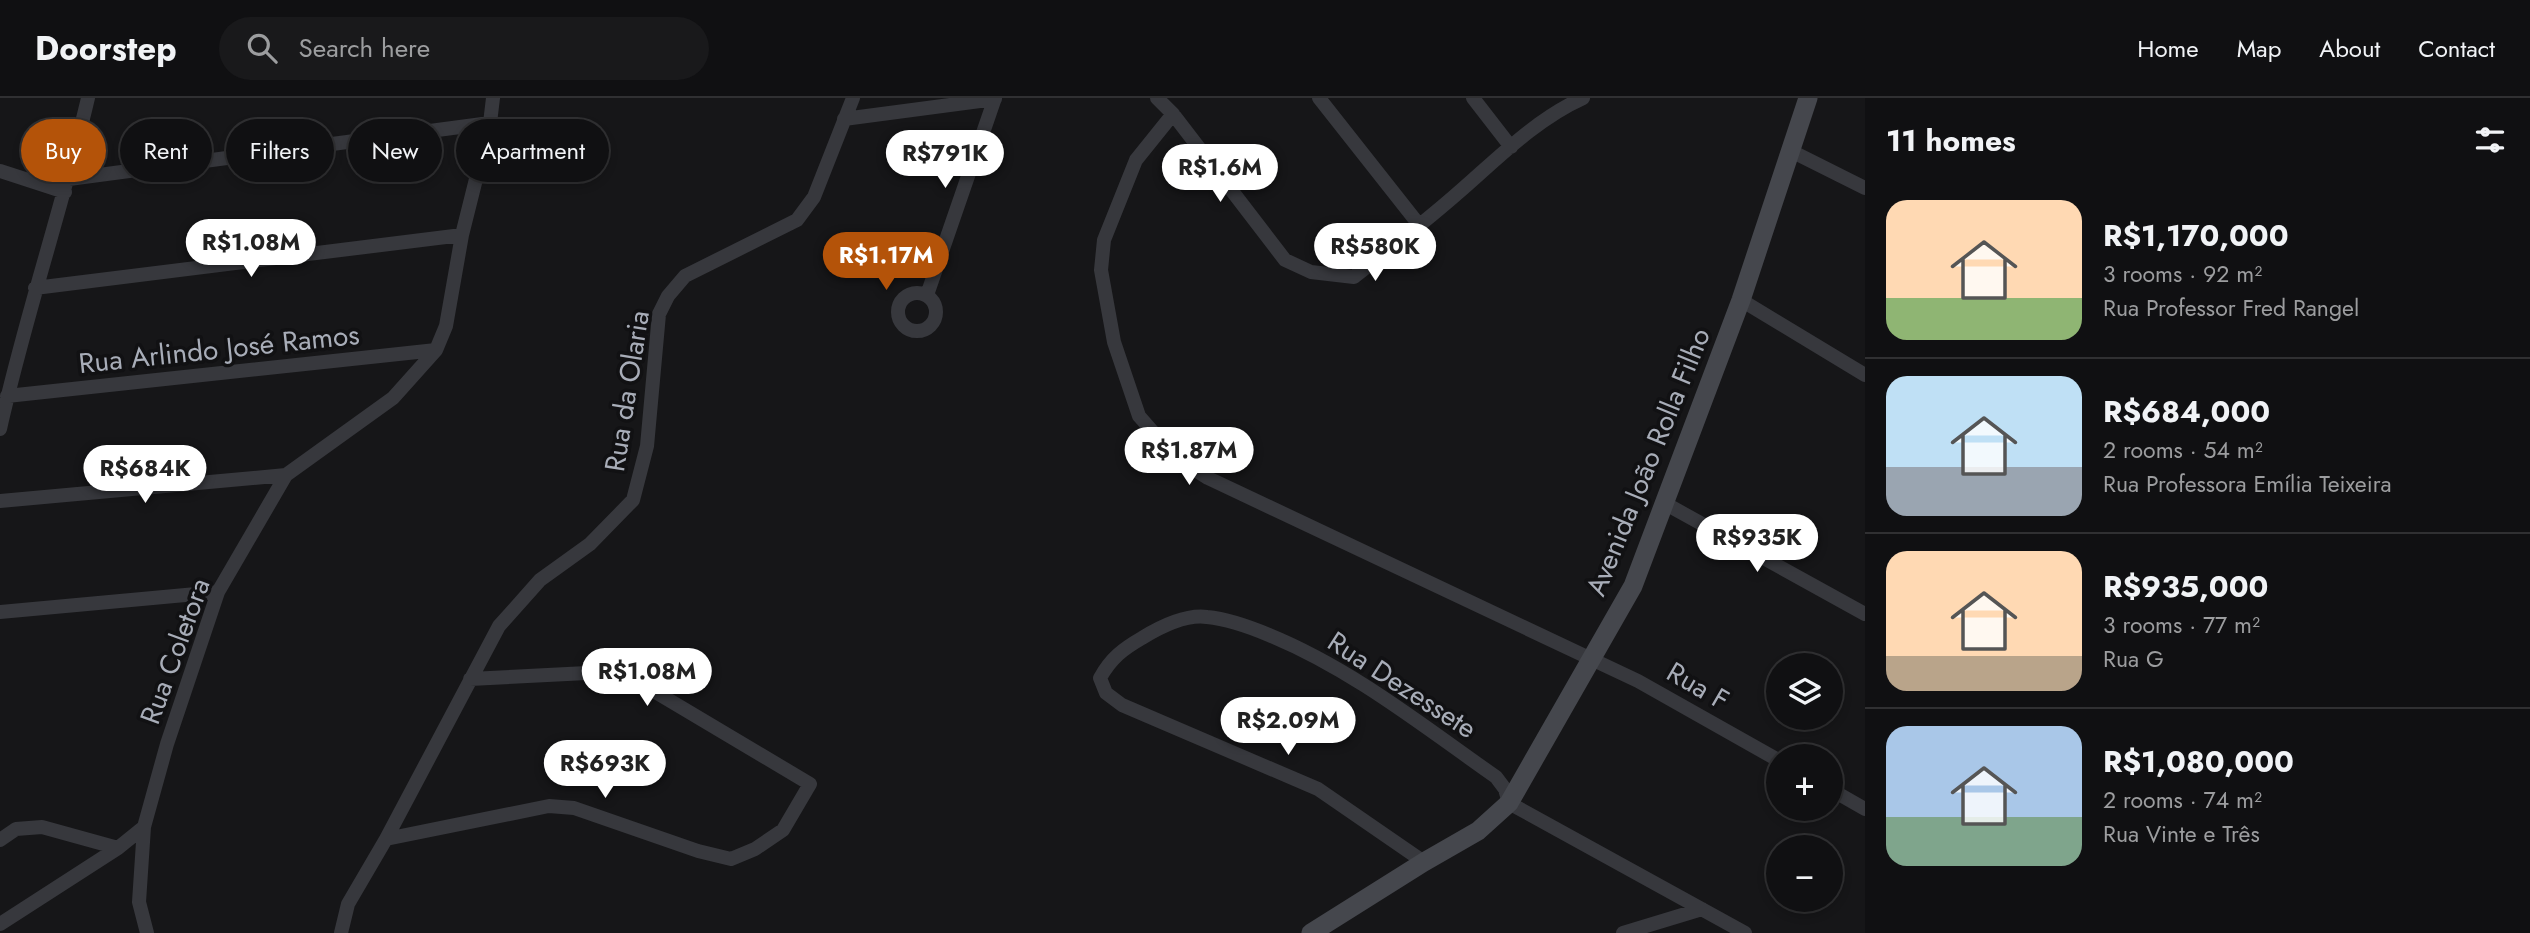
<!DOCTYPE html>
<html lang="en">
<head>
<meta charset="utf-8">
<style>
  body { margin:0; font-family:Jost,sans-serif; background:#19191b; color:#f1f3f6; height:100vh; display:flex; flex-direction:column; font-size:26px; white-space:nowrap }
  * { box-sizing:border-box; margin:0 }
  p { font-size:23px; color:#9c9d9f }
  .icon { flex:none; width:38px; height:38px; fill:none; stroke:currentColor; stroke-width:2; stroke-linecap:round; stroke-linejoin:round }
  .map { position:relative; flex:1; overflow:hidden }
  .details { display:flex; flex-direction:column; background:#101012; width:665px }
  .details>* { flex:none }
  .guide { position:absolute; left:21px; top:21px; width:665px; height:63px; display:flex; gap:14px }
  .fabs { position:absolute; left:1766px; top:555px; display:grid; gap:14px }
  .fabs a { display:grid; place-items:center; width:77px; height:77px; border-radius:50%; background:#101012; box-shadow:0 4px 10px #0003,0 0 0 2px #303032; font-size:35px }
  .price { position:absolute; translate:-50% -60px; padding:0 16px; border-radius:24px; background:#fff; color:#222; font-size:23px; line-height:46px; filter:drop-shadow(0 2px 4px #0008) }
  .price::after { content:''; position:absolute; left:50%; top:42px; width:21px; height:16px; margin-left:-10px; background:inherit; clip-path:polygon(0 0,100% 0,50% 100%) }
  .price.current { background:#b45309; color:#fff }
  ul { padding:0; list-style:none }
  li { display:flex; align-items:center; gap:21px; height:175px; padding:0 21px }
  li+li { border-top:2px solid #303032 }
  li span { display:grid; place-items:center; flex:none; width:196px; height:140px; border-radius:21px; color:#555 }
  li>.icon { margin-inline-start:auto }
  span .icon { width:84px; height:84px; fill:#fffc; stroke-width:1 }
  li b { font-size:30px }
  h2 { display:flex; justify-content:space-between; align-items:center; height:84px; padding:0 21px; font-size:30px }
  .tag { padding:0 24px; border-radius:32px; background:#101012; box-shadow:0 4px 10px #0003,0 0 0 2px #303032; font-size:24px; line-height:63px }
  .tag.current { background:#b45309; color:#fff }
  header { display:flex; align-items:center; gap:42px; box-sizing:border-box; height:98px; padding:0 35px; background:#101012; border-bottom:2px solid #303032 }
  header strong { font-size:33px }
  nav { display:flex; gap:38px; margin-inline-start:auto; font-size:24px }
  .search { width:490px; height:63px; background:#19191b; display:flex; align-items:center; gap:18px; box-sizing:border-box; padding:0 24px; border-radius:38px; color:#9c9d9f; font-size:26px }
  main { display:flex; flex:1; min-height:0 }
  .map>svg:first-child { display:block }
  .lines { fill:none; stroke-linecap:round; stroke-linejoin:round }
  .street { stroke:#37383d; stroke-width:14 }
  .secondary { stroke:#45474d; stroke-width:19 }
  .labels { text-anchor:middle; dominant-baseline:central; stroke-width:7; stroke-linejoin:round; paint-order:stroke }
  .street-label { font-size:28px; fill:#a8adb8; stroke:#111113 }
</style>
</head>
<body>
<header>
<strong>Doorstep</strong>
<div class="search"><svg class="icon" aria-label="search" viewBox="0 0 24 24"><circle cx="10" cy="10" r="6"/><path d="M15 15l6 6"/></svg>Search here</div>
<nav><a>Home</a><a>Map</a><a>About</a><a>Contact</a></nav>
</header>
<main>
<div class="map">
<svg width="1865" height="835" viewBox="0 0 1865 835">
  <rect width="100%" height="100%" fill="#161618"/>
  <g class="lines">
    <!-- street -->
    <path class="street" d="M1157,0L1173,16L1285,162L1311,174L1354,179C1390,151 1425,124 1459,94C1497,61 1536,21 1583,0
      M1319,0L1420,128
      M1473,0L1511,49
      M1173,16L1136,62L1104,142L1101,172L1114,244L1139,318L1175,359L1208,380L1638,583L1778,662
      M844,21L995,1
      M1789,52L1865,90
      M0,73L65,94
      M69,81L490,25
      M35,190L462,137
      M898 214a19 19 0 1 1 38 0a19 19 0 1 1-38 0Z
      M927,197L995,0
      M1741,202L1865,277
      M7,298L436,252
      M0,331C25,219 62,111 88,0
      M0,403L286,377
      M1666,406L1865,516
      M0,514L218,494
      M1830,691L1865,711
      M386,741L549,708L574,710L698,753L731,761L755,751L783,732L810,686L642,586L587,575L470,581
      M0,742L16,731L42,729L118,750
      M1424,764L1318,691L1122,607L1106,595L1100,580C1111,560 1123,551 1142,540C1160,529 1185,516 1207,519C1228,521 1250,529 1269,537C1352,571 1423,628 1496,679L1505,691L1509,705L1745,835
      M0,826L118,750L144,729
      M147,835L139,804L144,729L167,646L218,494L286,377L393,300L436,252L446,228L462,137L490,25L493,0
      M341,835L348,806L386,741L499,528L540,482L590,446L633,402L647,348L659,216L668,198L685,178L797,122L814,99L853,0
      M1623,835L1702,811"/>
    <!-- secondary -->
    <path class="secondary" d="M1311,835L1424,764L1478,733L1509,705L1633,488L1741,202L1808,0"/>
  </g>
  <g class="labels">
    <!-- street labels -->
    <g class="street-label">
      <text transform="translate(219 251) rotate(-6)">Rua Arlindo José Ramos</text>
      <text transform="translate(627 293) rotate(-81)">Rua da Olaria</text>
      <text transform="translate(1648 364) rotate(-68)">Avenida João Rolla Filho</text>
      <text transform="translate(175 553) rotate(-70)">Rua Coletora</text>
      <text transform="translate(1402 587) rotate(33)">Rua Dezessete</text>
      <text transform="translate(1698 588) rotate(30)">Rua F</text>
    </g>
  </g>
</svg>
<div class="fabs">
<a><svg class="icon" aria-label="layers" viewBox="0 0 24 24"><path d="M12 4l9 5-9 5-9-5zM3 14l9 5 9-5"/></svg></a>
<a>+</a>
<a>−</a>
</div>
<b class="price" style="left:945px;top:92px">R$791K</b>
<b class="price" style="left:1220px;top:106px">R$1.6M</b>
<b class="price" style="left:251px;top:181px">R$1.08M</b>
<b class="price" style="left:1375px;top:185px">R$580K</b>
<b class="price current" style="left:886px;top:194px">R$1.17M</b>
<b class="price" style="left:1189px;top:389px">R$1.87M</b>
<b class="price" style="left:145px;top:407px">R$684K</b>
<b class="price" style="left:1757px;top:476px">R$935K</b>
<b class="price" style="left:647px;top:610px">R$1.08M</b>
<b class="price" style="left:1288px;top:659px">R$2.09M</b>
<b class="price" style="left:605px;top:702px">R$693K</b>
<div class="guide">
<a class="tag current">Buy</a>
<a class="tag">Rent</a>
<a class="tag">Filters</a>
<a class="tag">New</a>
<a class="tag">Apartment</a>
</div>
</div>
<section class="details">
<h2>11 homes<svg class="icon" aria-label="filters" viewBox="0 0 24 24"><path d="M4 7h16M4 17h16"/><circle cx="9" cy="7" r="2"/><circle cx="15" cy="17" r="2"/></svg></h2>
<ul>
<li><span style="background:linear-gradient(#ffd9b3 70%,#8fb573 0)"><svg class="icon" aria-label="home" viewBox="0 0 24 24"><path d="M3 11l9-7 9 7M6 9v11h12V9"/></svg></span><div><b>R$1,170,000</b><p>3 rooms · 92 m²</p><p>Rua Professor Fred Rangel</p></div></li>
<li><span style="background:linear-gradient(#bfe0f5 65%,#9aa5b1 0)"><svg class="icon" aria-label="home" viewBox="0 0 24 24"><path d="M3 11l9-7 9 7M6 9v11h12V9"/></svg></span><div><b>R$684,000</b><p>2 rooms · 54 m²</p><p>Rua Professora Emília Teixeira</p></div></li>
<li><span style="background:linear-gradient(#ffd9b3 75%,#b9a48a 0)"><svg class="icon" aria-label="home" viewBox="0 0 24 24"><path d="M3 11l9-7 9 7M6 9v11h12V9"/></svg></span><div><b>R$935,000</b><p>3 rooms · 77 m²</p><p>Rua G</p></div></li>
<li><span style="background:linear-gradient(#a9c7e8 65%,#7fa58c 0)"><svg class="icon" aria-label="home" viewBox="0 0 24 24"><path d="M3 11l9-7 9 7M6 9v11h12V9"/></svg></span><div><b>R$1,080,000</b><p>2 rooms · 74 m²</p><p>Rua Vinte e Três</p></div></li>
</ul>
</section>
</main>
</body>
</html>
